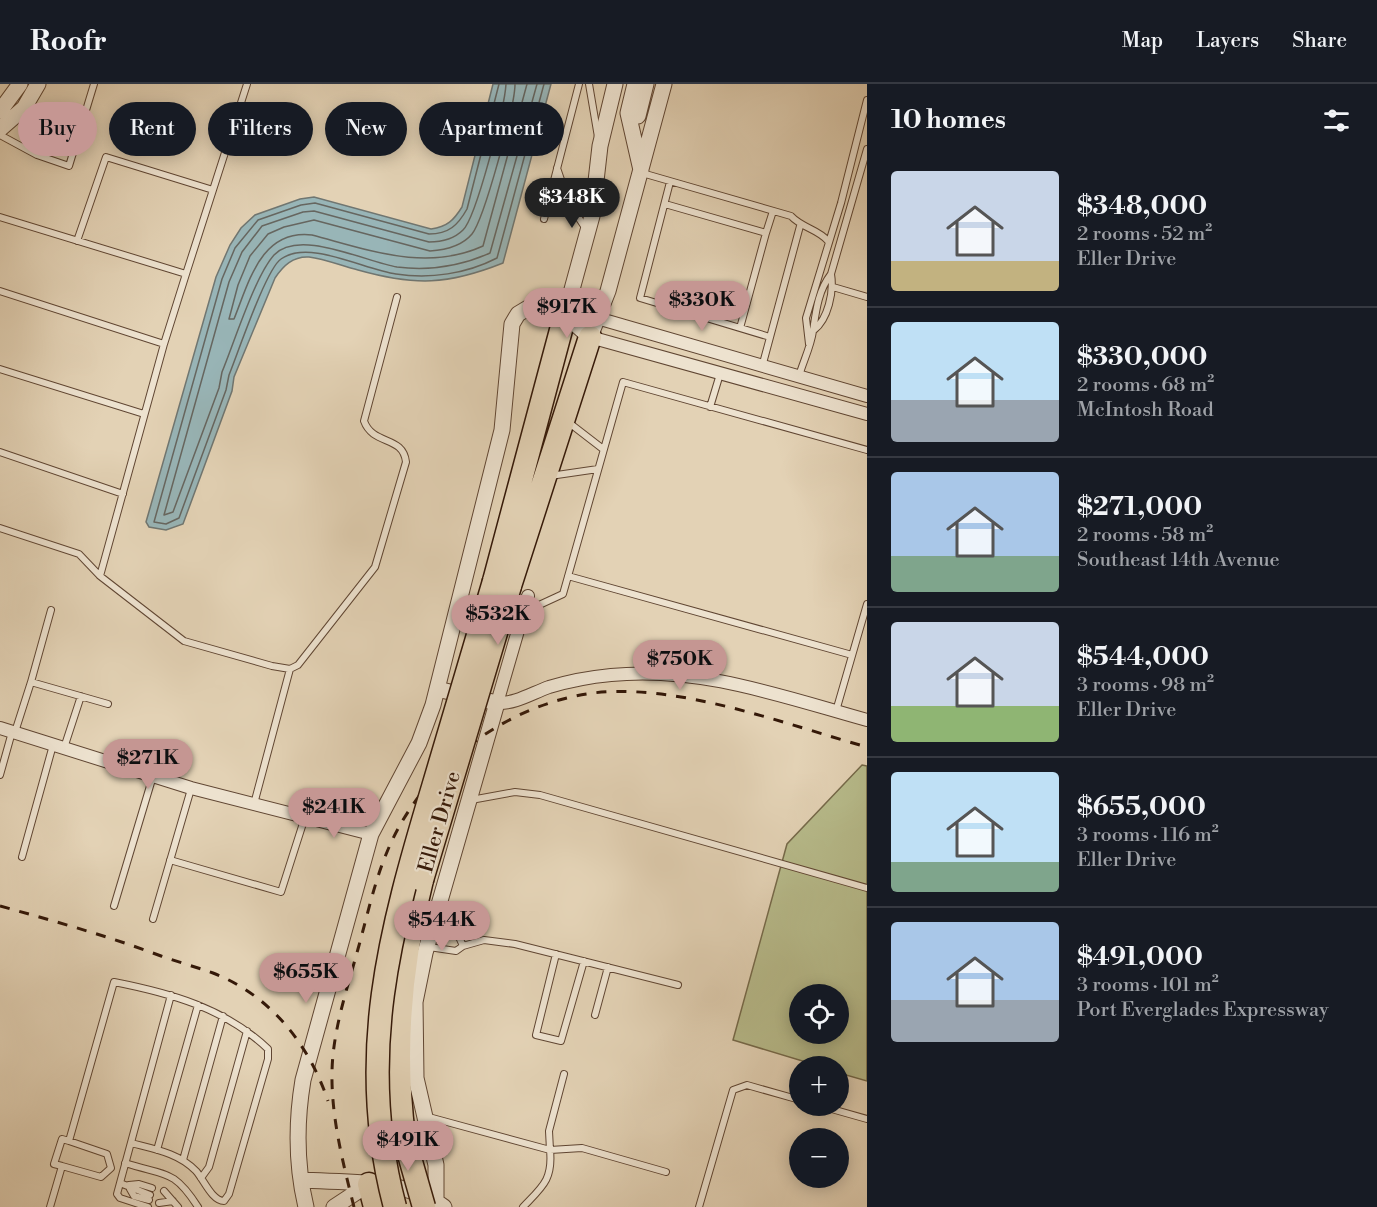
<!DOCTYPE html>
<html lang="en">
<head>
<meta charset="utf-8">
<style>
  body { margin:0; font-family:"Libre Bodoni",serif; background:#20242c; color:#f1f3f6; height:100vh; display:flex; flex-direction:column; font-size:22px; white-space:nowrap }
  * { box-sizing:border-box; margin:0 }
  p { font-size:20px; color:#9ea1a6 }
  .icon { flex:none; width:33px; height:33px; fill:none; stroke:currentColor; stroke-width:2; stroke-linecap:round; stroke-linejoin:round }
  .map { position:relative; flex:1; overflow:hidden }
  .drawer { display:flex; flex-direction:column; background:#171b24; width:510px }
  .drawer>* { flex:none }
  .top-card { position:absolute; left:18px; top:18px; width:570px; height:54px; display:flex; gap:12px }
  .buttons { position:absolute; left:789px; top:900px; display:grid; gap:12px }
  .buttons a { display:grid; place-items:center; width:60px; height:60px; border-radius:50%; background:#171b24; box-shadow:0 3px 15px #0003; font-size:30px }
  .price { position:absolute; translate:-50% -51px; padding:0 14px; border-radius:21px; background:#c59692; color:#111; font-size:20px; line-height:39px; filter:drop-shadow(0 2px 3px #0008) }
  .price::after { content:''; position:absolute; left:50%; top:36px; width:18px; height:14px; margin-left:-9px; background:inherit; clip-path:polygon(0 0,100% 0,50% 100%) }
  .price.current { background:#222; color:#fff }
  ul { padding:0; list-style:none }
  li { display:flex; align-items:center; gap:18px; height:150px; padding:0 24px }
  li+li { border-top:2px solid #363941 }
  li span { display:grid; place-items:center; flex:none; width:168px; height:120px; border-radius:6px; color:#555 }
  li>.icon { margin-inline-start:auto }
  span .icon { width:72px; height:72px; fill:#fffc; stroke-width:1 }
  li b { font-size:26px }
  h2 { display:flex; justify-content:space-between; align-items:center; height:72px; padding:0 24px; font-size:26px }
  .pill { padding:0 21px; border-radius:27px; background:#171b24; box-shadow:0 3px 15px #0003; font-size:21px; line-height:54px }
  .pill.current { background:#c59692; color:#111 }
  header { display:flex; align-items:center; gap:36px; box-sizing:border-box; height:84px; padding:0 30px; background:#171b24; border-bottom:2px solid #363941 }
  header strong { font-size:28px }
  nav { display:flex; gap:33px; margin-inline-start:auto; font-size:21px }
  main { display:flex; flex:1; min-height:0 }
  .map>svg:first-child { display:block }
  .green { fill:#b7bb8b; stroke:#766a4a; stroke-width:1.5; fill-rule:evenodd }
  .water { fill:#98b5b7; stroke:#707671; stroke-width:1.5 }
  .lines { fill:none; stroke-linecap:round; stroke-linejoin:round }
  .shore { stroke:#666660; stroke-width:1.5 }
  .service-casing { stroke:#604633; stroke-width:8 }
  .minor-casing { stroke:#604633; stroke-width:14 }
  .tertiary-casing { stroke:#604633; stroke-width:17 }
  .motorway-casing { stroke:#341808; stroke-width:25 }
  .service { stroke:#ede2cf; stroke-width:6 }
  .minor { stroke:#ede2cf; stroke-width:12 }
  .tertiary { stroke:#ede2cf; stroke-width:15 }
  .motorway { stroke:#e3d2b5; stroke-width:22 }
  .rail { stroke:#341808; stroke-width:3; stroke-dasharray:10 10; stroke-linecap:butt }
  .motorway-bridge-casing { stroke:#341808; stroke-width:25; stroke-linecap:butt }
  .motorway-bridge { stroke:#e3d2b5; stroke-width:22 }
  .labels { text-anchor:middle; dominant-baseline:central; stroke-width:4.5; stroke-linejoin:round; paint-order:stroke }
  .street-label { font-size:21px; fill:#341808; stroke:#ede2cf }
</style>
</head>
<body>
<header>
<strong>Roofr</strong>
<nav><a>Map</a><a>Layers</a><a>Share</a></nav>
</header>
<main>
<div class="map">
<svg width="867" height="1123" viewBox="0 0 867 1123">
  <rect width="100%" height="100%" fill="#e3d2b5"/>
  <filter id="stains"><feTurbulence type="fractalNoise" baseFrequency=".00333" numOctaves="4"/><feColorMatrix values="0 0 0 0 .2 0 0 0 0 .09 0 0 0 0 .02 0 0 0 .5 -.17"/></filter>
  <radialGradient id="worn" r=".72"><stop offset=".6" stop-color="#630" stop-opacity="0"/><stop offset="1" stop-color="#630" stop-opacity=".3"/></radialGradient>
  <!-- green -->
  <path class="green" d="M862,681L867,682V997L839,989L838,982H819L733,956L787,760ZM800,910H838V950H800Z"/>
  <!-- water -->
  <path class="water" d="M493,0H551L503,179C448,201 415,202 358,186C342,182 325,175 309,173C293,172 283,182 275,194L234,293L232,307L183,440L166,446L149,443L146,438L216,193L230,161L241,144L255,131L300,115L314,113L431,145C447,143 454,136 462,123Z"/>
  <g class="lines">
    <!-- shore -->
    <path class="shore" d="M499,0L467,125C458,141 449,150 429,150L315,119L301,121L258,136L235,164L222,195L154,438L166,440L179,434L226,306L229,291C238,269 266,185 281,175C309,155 365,186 396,190C430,195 466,190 497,174L544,0
      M506,0C505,21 476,134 463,146C454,155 441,158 429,158L314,127L303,128L262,142L242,168L229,198L164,431L173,428L219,304L222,288C234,259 255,192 274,171C299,144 366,178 397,183C429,187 461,182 490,169L537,0
      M515,0C515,22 484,135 472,150C462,162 445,166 430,167L314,136L284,143L268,150L250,172L238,201L229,235H234C249,198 261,145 312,151C369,166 426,188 483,162L527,0"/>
    <!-- service casing -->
    <g class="service-casing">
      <path id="service" d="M589,0L598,53
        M0,51L37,71L69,82L94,0
        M557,84L569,119L586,145
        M642,89L791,132C802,144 818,145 828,157
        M670,98L640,214L770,253
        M665,120L766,149L740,244
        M0,133L186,190L164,260L100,492
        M544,135L579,0
        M766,149L773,127
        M77,157L106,73L213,106
        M186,190L247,0
        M833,203L867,213
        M0,207L164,260
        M814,246C828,235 834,208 831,190
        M809,260L806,234L841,119L867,16
        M762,283L800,142
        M0,285L144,330
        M799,292C803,278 811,262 813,247C816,227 818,207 831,190L867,65
        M710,323L720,290
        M568,338L603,365
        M0,368L123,410
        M550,392L598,385
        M0,444L79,470L100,492L184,557L272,582L290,585L298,581L375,483L406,378C403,351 373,362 364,337L397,213
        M568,492L852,571
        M524,528L563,510L623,298L867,366
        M31,598L51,526
        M836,627L867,520
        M15,648L31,598L108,620
        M64,664L81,612
        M0,691L12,648
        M471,716L515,708L540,711L867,804
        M254,720L290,585
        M22,773L53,661
        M170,776L281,808L305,733
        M114,822L153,692
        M153,835L191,705
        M432,845L459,853L463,862
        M429,863L456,867L463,862L484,856L515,860L678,901
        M556,870L536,951L561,957L584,877
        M595,931L608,883
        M564,990L549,1047L550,1066L582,1064L666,1088
        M821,1022L867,1035
        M425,1032L550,1066C553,1096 542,1103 523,1123
        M157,1066L198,921
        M183,1076L223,932
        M125,1079C165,1092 173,1084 198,1123
        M62,1082L101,1093L111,1084L107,1070L69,1057
        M201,1094L209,1083L247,947
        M120,1099L150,1111
        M129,1101L139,1100L152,1104
        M130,1105L134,1112L149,1116
        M164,1107L178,1123
        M159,1119L173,1117
        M50,1123L62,1082L54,1080L62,1055L69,1057L114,898C170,909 225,924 268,965V975L229,1110L224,1117C212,1117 204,1096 196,1087C179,1069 154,1065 131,1059
        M148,1123L120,1114L117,1110L171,911
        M699,1123L733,1006L747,1001L800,1016"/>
    </g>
    <!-- minor casing -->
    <g class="minor-casing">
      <path id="minor" d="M597,234L867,312
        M590,253L867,330
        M528,512L497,619C515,620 532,609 549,603C569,597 590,593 611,591C699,582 784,613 867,636
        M0,644L191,704L371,750"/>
    </g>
    <!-- tertiary casing -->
    <g class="tertiary-casing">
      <path id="tertiary" d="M635,0L628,29L641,86
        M0,27L20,0
        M638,32L646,0
        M0,45L24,24L38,0
        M565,231L590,253L608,207L664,0
        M565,231L592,132L600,62L615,0
        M301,1096C348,1099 404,1094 444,1123
        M436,1117V1081L416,994L415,918L425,869L497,619L437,605
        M306,1123C296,1081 296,1038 303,996L371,750L419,659L433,621L502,346L512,240L518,230L528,224L597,234
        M334,1123L369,1100"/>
    </g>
    <!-- motorway casing -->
    <g class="motorway-casing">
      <path id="motorway" d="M494,497L565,231
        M510,502L590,253
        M404,1053C393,965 400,882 422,796
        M369,1100L375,1123"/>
    </g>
    <!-- service -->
    <use href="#service" class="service"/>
    <!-- minor -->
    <use href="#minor" class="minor"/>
    <!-- tertiary -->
    <use href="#tertiary" class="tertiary"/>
    <!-- motorway -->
    <use href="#motorway" class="motorway"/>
    <!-- rail -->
    <path class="rail" d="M0,822C54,837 108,852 161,872C178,878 196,883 213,889C270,911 309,960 328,1017
      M354,1123C343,1079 331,1033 332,987C333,946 347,905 358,865C367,833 374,799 387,768C421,685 503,621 593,609C679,599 784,640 867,663"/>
    <!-- motorway-bridge casing -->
    <g class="motorway-bridge-casing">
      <path id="motorway-bridge" d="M422,796L510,502
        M404,1053L424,1123
        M395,1123C355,973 390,846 433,703C453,634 474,566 494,497"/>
    </g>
    <!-- motorway-bridge -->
    <use href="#motorway-bridge" class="motorway-bridge"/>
  </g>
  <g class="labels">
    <!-- street labels -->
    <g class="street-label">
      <text transform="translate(440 738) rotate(-74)">Eller Drive</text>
    </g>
  </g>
  <rect width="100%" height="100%" filter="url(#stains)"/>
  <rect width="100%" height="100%" fill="url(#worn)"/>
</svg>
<div class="buttons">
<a><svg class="icon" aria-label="locate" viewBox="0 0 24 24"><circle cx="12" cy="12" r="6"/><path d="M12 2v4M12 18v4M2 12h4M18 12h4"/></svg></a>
<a>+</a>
<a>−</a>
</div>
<b class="price current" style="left:572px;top:145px">$348K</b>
<b class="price" style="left:702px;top:248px">$330K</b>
<b class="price" style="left:567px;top:255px">$917K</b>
<b class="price" style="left:498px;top:562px">$532K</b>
<b class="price" style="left:680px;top:607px">$750K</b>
<b class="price" style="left:148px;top:706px">$271K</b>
<b class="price" style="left:334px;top:755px">$241K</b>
<b class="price" style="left:442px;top:868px">$544K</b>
<b class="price" style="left:306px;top:920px">$655K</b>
<b class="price" style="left:408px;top:1088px">$491K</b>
<div class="top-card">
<a class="pill current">Buy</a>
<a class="pill">Rent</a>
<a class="pill">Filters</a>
<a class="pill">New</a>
<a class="pill">Apartment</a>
</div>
</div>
<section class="drawer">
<h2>10 homes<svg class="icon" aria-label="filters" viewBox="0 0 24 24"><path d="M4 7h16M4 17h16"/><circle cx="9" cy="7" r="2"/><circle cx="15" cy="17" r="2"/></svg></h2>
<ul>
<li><span style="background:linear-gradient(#c9d6e8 75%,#c2b280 0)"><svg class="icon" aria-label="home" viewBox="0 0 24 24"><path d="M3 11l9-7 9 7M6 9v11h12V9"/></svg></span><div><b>$348,000</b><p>2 rooms · 52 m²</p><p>Eller Drive</p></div></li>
<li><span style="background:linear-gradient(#bfe0f5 65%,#9aa5b1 0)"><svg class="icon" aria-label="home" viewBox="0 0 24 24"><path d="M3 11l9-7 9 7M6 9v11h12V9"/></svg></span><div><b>$330,000</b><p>2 rooms · 68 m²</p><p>McIntosh Road</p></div></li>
<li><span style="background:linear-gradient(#a9c7e8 70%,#7fa58c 0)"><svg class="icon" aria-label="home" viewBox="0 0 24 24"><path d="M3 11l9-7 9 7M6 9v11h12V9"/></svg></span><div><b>$271,000</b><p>2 rooms · 58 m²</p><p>Southeast 14th Avenue</p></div></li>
<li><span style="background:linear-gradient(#c9d6e8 70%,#8fb573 0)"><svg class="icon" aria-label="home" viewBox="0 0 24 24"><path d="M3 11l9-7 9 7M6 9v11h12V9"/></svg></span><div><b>$544,000</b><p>3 rooms · 98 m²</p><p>Eller Drive</p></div></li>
<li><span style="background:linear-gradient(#bfe0f5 75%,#7fa58c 0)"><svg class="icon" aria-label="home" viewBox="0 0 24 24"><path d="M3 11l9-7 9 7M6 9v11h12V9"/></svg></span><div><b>$655,000</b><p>3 rooms · 116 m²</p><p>Eller Drive</p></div></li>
<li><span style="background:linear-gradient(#a9c7e8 65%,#9aa5b1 0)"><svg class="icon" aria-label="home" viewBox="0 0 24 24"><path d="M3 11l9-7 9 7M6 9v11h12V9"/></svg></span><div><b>$491,000</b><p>3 rooms · 101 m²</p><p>Port Everglades Expressway</p></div></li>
</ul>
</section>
</main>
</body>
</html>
